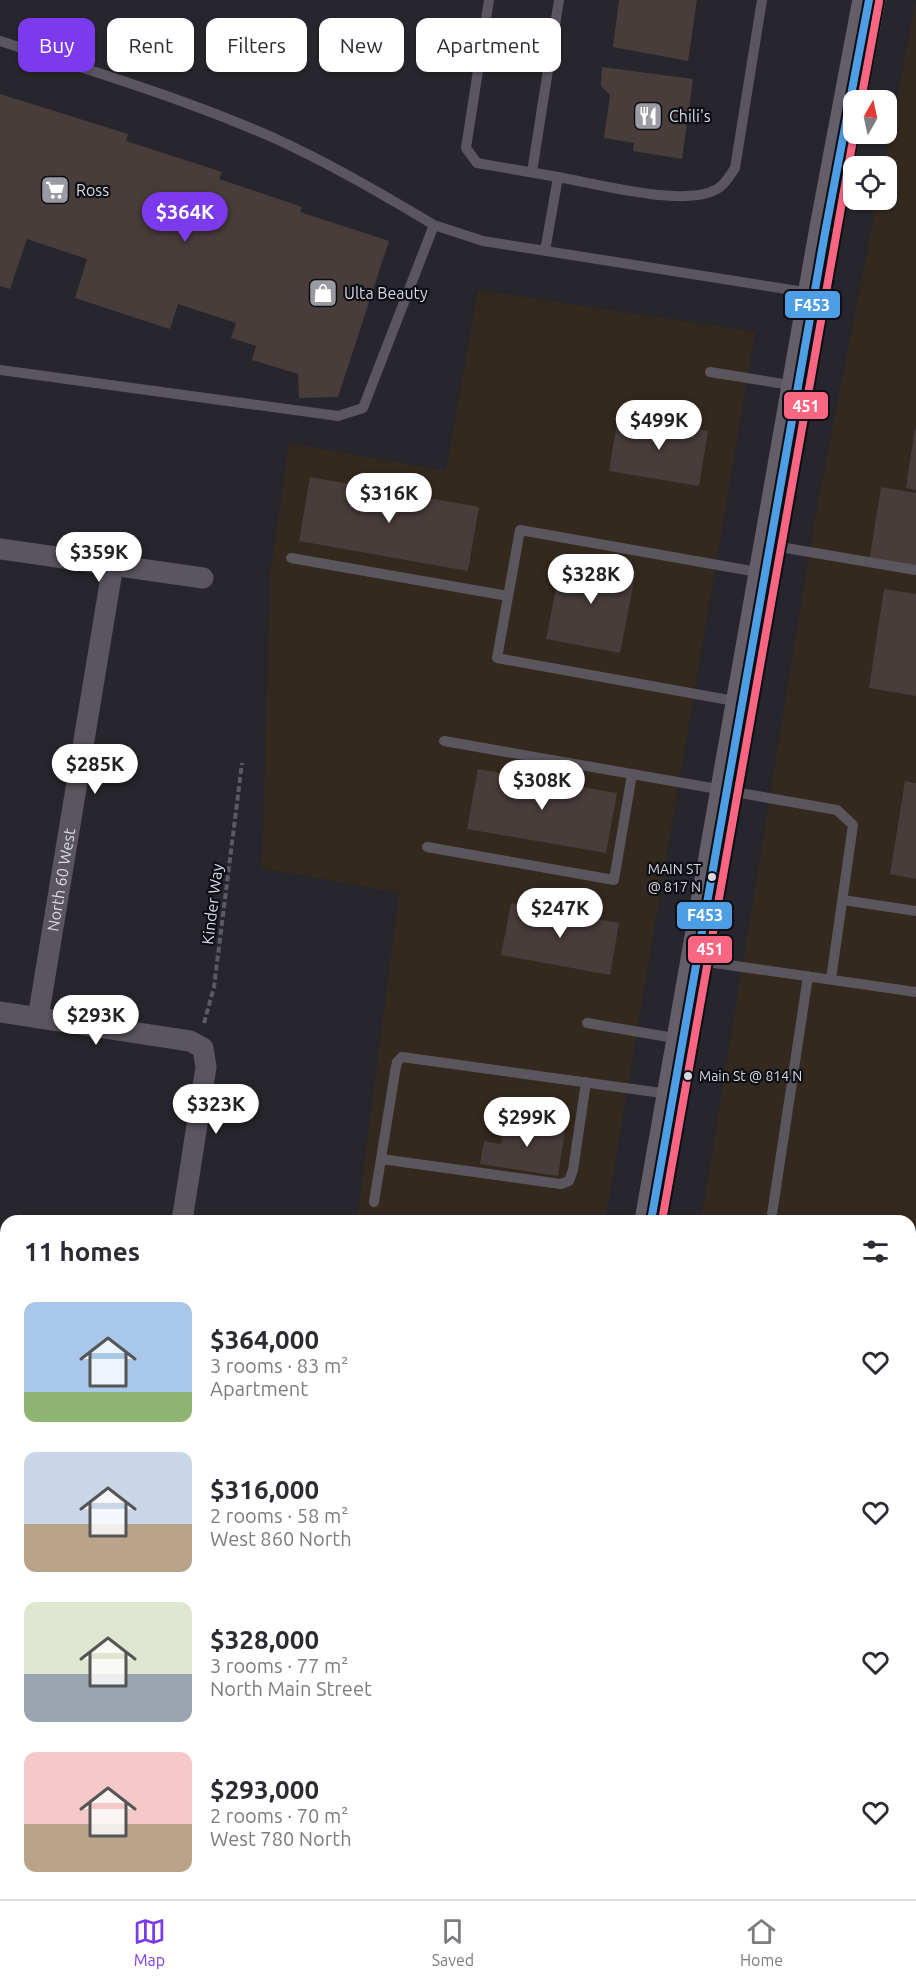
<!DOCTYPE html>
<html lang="en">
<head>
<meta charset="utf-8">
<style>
  body { margin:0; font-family:Ubuntu,sans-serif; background:#f7f7f7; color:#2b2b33; height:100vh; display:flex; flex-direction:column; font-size:22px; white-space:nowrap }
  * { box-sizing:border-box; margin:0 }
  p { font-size:20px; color:#7c7c81 }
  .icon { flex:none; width:33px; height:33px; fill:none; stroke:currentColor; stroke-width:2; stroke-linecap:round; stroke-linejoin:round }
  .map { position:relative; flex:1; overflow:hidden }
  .details { position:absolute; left:0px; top:1215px; width:916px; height:684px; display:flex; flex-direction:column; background:#fff; border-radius:18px 18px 0 0; box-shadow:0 2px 4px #0004 }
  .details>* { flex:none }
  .top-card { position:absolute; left:18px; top:18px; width:600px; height:54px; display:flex; gap:12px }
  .needle { width:39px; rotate:9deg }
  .buttons { position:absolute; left:843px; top:90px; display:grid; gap:12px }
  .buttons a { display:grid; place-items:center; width:54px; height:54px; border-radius:12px; background:#fff; box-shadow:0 2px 4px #0004; font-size:30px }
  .price { position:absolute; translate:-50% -51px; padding:0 14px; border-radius:21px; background:#fff; color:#222; font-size:20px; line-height:39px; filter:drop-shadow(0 2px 3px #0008) }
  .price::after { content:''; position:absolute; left:50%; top:36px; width:18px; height:14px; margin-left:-9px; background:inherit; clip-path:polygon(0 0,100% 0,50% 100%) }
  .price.selected { background:#7c3aed; color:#fff }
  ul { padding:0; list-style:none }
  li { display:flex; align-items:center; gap:18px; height:150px; padding:0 24px }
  li span { display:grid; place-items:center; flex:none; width:168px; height:120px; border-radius:12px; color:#555 }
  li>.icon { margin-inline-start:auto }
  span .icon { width:72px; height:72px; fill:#fffc; stroke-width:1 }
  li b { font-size:26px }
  h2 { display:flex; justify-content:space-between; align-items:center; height:72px; padding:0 24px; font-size:26px }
  .pill { padding:0 21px; border-radius:12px; background:#fff; box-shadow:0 2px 4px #0004; font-size:21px; line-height:54px }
  .pill.selected { background:#7c3aed; color:#fff }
  .tab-bar { display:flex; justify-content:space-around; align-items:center; height:84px; border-top:2px solid #e1e1e2; background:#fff; font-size:16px; color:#7c7c81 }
  .tab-bar a { display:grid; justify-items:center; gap:3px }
  .tab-bar .selected { color:#7c3aed }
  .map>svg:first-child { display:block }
  .commercial { fill:#34291e }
  .building { fill:#483d3b }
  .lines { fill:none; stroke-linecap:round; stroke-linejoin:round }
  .path { stroke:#5c5960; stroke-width:4; stroke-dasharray:6 3; stroke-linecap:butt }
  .service { stroke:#5b565e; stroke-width:10 }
  .minor { stroke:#5b565e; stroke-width:21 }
  .trunk { stroke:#645e69; stroke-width:33 }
  .bus-1-casing { stroke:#0d0e13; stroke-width:12 }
  .bus-2-casing { stroke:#0d0e13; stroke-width:12 }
  .bus-1 { stroke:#4d9ee5; stroke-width:8 }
  .bus-2 { stroke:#fa6682; stroke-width:8 }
  .bus-dot { fill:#d8d9e1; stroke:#0d0e13; stroke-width:2 }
  .labels { text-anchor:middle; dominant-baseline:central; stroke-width:4.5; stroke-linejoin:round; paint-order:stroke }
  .bus-label { font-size:14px; fill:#d8d9e1; stroke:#0d0e13; text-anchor:end }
  .poi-label { font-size:16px; fill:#d8d9e1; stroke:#0d0e13; text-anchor:start }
  .street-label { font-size:16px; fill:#d8d9e1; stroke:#0d0e13 }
  .line-badge { stroke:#0d0e13; stroke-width:2 }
  .badge-label { font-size:16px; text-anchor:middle; font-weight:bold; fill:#fff }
</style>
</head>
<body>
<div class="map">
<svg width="916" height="1899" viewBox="0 0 916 1899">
  <rect width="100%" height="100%" fill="#26262c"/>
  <!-- commercial -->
  <path class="commercial" d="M916,1V1870L910,1869V1221H701L815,518L877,200H886V166H884Z
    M478,290L755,332L605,1221H357L399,893L262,868L270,574L289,443L446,471Z
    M579,1893H628L670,1899H578Z"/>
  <!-- building -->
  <path class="building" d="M619,0H697L688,61L613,47Z
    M602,67L693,79L682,159L633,151L634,143L604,138L610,95L601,86Z
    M0,94L128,134L126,141L222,172L219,179L302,207L300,212L389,241L338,397L299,398L298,374L252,360L256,346L231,338L236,323L178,304L170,329L75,298L87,259L27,239L10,289L0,286Z
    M618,416L708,431L699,486L609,471Z
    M915,428L916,429V490L906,488Z
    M310,477L479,507L468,571L299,541Z
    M881,487L916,493V570L869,562Z
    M562,557L636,571L620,653L546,639Z
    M884,589L916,594V696L869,688Z
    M478,769L617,793L606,853L467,829Z
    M905,781L916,783V879L890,874Z
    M511,903L619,923L610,975L501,955Z
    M531,1118L549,1121V1129L565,1131L558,1176L480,1164L484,1141L501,1144L504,1122L529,1125Z"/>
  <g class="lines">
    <!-- path -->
    <path class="path" d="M204,1023L214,987L242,763"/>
    <!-- service -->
    <path class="service" d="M489,0L466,148L477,163L558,177L545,251
      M0,41C92,71 186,99 274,138C329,163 382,194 434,225L363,408L338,416L0,370
      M532,172L559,0
      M558,177C597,184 685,208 717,189C725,185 730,175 735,168L762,0
      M434,225L483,241L811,293
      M710,372L796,386
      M774,546L916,570
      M291,558L508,596
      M740,702L497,658L520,530L763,573
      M444,741L837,810L853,825L831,979
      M427,847L614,880L632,774
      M843,900L916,911
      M701,961L916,992
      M587,1023L680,1039
      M381,1159L561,1184L569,1181L573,1170L586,1082
      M374,1202L395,1072L397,1062L402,1057L669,1094
      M771,1221L808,976
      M910,1457H916
      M910,1531L916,1532"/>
    <!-- minor -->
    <g class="minor">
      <path d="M0,549L203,578"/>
      <path d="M0,1012L190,1041L203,1048L206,1067L182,1221"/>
      <path id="s1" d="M38,1018L113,565"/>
      <path d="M0,1265H6"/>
      <path d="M842,1893L884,1899"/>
    </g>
    <!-- trunk -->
    <path class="trunk" d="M651,1221L825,233L869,0
      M529,1899L530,1893"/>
    <!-- bus-1 casing -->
    <g class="bus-1-casing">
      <path id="bus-1" d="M651,1221L825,233L869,0"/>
    </g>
    <!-- bus-2 casing -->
    <g class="bus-2-casing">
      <path id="bus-2" d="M861,100L879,2
        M662,1221L854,134"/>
    </g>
    <!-- bus-1 -->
    <use href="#bus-1" class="bus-1"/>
    <!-- bus-2 -->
    <use href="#bus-2" class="bus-2"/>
  </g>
  <!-- icons -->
  <defs>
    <g id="restaurant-square" transform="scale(1.5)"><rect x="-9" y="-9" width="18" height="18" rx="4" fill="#9a9aa2" stroke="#0d0e13"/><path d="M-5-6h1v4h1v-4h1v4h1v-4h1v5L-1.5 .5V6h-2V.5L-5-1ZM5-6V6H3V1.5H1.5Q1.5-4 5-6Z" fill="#fff"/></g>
    <g id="supermarket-square" transform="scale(1.5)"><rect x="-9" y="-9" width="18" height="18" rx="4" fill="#9a9aa2" stroke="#0d0e13"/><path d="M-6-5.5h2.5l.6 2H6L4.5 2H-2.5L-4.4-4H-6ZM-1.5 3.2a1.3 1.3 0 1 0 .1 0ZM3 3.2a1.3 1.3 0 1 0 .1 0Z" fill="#fff"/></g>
    <g id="shop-square" transform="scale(1.5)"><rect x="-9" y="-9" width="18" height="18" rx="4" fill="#9a9aa2" stroke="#0d0e13"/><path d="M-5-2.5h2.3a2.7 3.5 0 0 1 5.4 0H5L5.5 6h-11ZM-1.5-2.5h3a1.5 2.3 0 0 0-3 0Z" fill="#fff"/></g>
  </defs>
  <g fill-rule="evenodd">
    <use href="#restaurant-square" x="648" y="116"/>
    <use href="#supermarket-square" x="55" y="190"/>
    <use href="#shop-square" x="323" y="293"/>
  </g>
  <!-- markers -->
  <g class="bus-dot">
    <circle cx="712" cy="877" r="5"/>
    <circle cx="688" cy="1076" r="5"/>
  </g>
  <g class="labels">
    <!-- bus labels -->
    <g class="bus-label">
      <text x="701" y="869">MAIN ST<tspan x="701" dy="18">@ 817 N</tspan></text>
      <text x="699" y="1076" text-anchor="start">Main St @ 814 N</text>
    </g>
    <!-- poi labels -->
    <g class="poi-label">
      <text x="669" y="116">Chili's</text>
      <text x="76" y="190">Ross</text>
      <text x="344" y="293">Ulta Beauty</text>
    </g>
    <!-- street labels -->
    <g class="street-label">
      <text stroke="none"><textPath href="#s1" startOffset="140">North 60 West</textPath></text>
      <text transform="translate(212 904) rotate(-83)">Kinder Way</text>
    </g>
  </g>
  <g class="line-badge">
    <rect x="784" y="290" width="57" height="29" rx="6" fill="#4d9ee5"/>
    <rect x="783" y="391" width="46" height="29" rx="6" fill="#fa6682"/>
    <rect x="676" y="901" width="57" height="29" rx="6" fill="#4d9ee5"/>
    <rect x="687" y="935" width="46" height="29" rx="6" fill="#fa6682"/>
  </g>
  <g class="badge-label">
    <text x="812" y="311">F453</text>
    <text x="806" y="412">451</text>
    <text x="705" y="921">F453</text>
    <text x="710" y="955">451</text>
  </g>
</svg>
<div class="buttons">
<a><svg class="needle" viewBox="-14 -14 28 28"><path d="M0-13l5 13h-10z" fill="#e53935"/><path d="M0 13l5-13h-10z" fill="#7c7c81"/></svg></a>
<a><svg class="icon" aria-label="locate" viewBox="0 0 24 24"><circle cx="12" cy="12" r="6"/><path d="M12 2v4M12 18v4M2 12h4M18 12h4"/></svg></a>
</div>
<b class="price selected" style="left:185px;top:243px">$364K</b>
<b class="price" style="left:659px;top:451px">$499K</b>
<b class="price" style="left:389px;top:524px">$316K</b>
<b class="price" style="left:99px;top:583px">$359K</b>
<b class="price" style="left:591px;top:605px">$328K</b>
<b class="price" style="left:95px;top:795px">$285K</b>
<b class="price" style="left:542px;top:811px">$308K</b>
<b class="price" style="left:560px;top:939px">$247K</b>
<b class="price" style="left:96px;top:1046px">$293K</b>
<b class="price" style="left:216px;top:1135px">$323K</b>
<b class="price" style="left:527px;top:1148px">$299K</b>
<div class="top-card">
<a class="pill selected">Buy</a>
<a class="pill">Rent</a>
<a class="pill">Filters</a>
<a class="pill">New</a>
<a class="pill">Apartment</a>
</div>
<section class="details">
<h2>11 homes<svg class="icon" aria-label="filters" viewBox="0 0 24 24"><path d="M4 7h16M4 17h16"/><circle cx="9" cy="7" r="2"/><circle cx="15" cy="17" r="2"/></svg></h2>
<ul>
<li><span style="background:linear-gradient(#a9c7e8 75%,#8fb573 0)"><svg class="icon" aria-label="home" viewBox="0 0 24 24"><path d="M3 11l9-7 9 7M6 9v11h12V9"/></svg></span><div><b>$364,000</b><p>3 rooms · 83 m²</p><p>Apartment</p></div><svg class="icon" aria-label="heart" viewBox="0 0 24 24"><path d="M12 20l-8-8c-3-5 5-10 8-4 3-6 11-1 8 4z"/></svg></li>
<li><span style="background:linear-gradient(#c9d6e8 60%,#b9a48a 0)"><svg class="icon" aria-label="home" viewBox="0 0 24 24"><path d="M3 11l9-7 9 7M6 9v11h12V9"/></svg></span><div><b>$316,000</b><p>2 rooms · 58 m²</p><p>West 860 North</p></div><svg class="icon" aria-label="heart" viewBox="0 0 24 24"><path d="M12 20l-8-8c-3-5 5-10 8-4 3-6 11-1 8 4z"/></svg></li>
<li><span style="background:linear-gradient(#dfe7d0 60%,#9aa5b1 0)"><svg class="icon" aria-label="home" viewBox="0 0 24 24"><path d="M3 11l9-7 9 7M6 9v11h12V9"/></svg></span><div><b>$328,000</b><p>3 rooms · 77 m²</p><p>North Main Street</p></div><svg class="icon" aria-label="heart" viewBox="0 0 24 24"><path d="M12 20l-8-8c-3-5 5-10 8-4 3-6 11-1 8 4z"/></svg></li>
<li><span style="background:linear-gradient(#f6c9c9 60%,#b9a48a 0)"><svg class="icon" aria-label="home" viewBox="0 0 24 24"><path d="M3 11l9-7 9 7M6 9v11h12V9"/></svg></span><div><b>$293,000</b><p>2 rooms · 70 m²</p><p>West 780 North</p></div><svg class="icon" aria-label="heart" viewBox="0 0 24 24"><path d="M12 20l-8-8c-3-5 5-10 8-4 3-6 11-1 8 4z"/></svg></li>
</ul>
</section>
</div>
<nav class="tab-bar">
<a class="selected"><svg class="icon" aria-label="map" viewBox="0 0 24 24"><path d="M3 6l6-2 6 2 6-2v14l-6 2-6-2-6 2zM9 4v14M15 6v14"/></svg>Map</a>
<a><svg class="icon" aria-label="saved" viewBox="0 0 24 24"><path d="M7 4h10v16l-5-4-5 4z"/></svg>Saved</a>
<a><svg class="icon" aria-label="home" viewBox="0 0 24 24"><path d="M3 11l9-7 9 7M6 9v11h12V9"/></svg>Home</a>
</nav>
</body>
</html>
